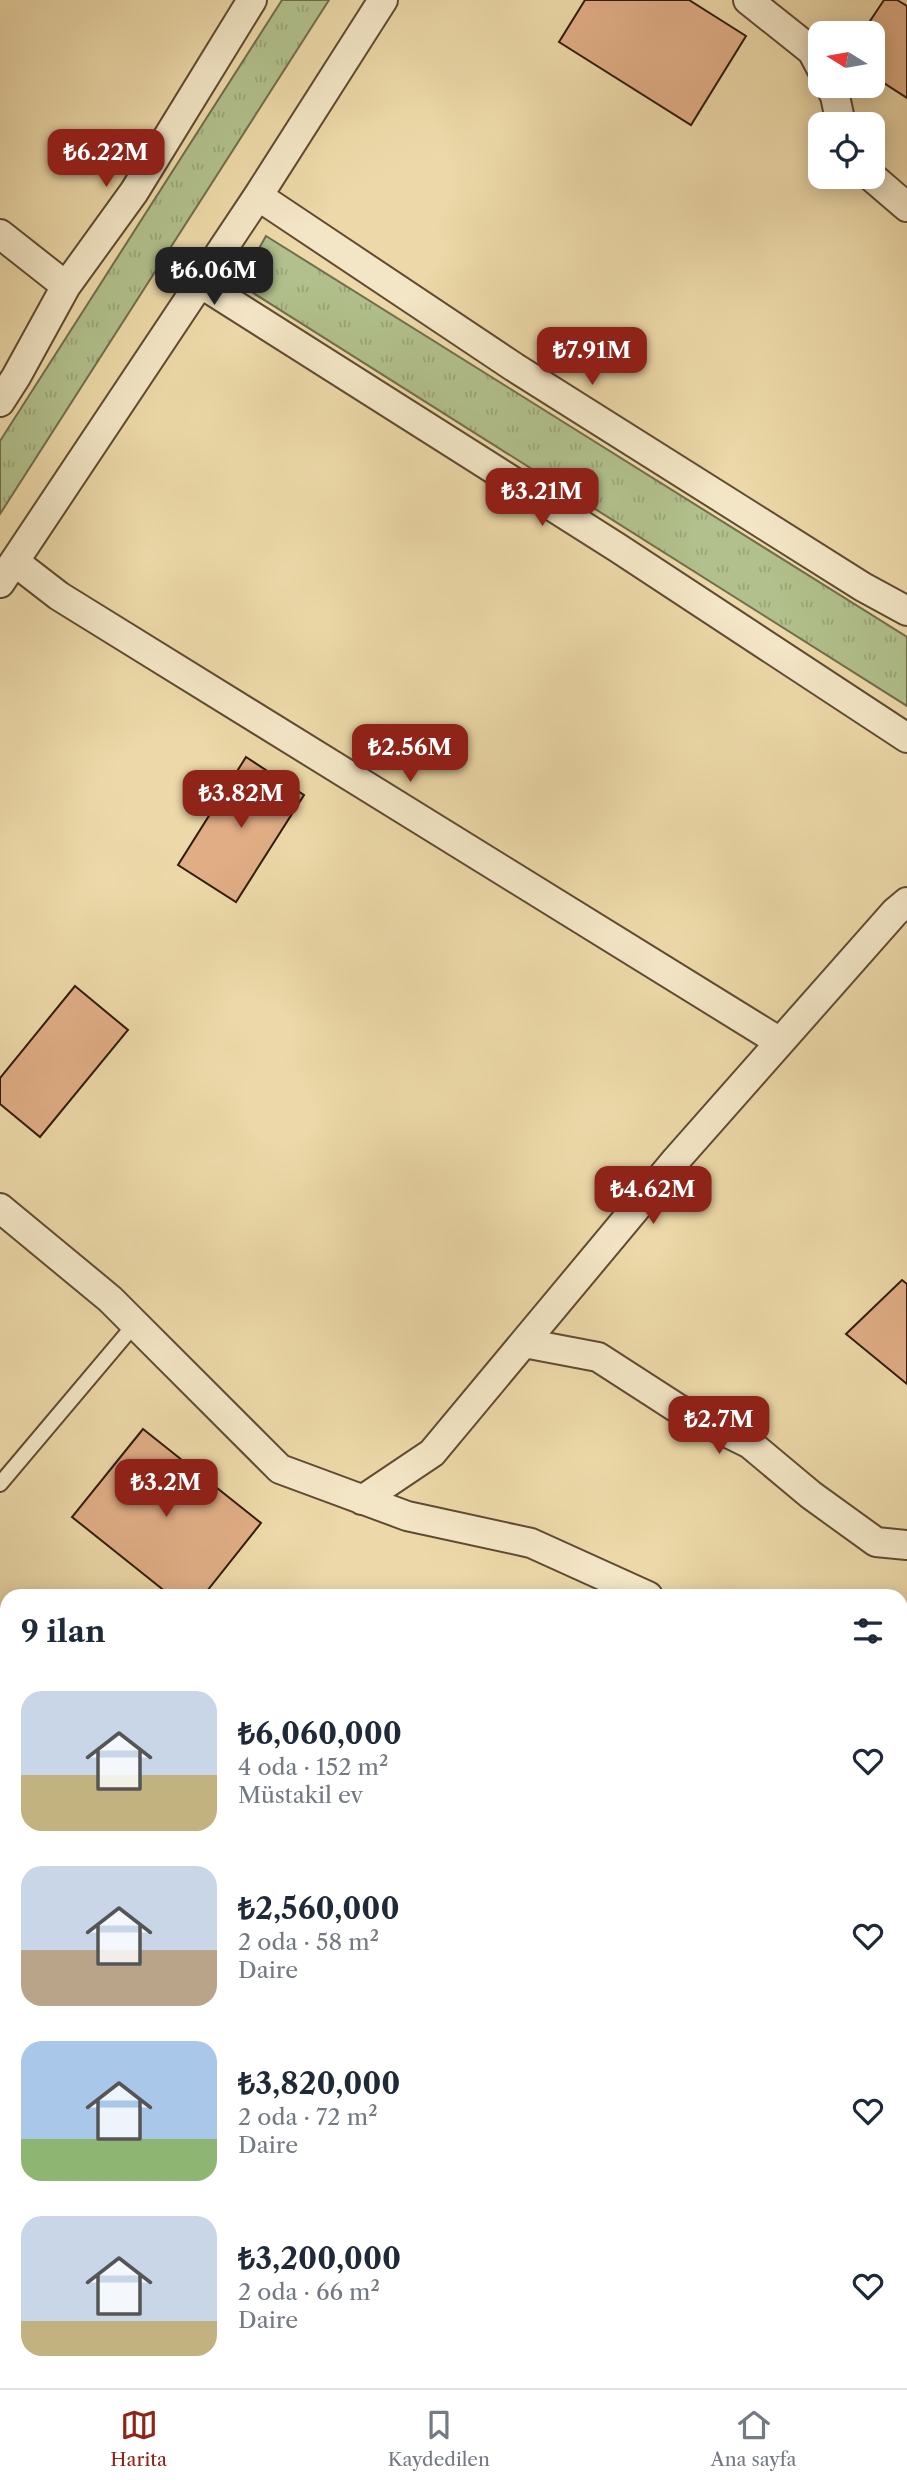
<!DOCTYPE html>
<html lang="tr">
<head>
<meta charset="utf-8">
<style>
  body { margin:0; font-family:"Libre Caslon Text",serif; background:#f6f6f7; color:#1f2937; height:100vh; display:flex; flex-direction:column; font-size:26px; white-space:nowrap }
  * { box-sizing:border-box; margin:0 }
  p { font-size:23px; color:#747a83 }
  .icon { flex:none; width:38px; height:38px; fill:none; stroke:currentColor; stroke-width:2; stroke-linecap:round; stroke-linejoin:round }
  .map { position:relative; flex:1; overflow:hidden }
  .panel { position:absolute; left:0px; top:1589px; width:908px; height:800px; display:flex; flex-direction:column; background:#fff; border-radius:21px 21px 0 0; box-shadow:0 4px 18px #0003 }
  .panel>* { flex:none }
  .needle { width:46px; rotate:281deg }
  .tools { position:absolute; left:808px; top:21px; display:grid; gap:14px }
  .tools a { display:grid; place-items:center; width:77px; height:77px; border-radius:14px; background:#fff; box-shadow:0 4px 18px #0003; font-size:35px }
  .price { position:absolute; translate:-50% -60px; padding:0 16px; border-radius:14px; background:#8f2418; color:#fff; font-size:23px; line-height:46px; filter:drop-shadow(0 2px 4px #0008) }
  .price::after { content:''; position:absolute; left:50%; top:42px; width:21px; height:16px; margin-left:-10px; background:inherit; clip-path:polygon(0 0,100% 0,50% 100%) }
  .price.active { background:#222; color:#fff }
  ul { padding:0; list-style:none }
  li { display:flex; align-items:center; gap:21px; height:175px; padding:0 21px }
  li span { display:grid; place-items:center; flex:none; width:196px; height:140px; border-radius:21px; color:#555 }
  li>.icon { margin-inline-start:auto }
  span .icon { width:84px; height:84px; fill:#fffc; stroke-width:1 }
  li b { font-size:30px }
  h2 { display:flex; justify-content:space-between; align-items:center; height:84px; padding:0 21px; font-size:30px }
  .tabs { display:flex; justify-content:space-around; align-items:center; height:98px; border-top:2px solid #e0e1e3; background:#fff; font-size:19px; color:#747a83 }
  .tabs a { display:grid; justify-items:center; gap:4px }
  .tabs .active { color:#8f2418 }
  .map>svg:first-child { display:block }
  .grass { fill:url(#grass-tufts); stroke:#716e4c; stroke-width:2 }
  .park { fill:#b1c08c; stroke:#716e4c; stroke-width:2 }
  .building { fill:#e0ad85; stroke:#311c0b; stroke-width:2 }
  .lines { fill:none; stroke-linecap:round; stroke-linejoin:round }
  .service-casing { stroke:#604b32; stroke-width:18 }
  .minor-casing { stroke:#604b32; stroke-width:32 }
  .tertiary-casing { stroke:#604b32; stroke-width:38 }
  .service { stroke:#f3e6c6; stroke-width:14 }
  .minor { stroke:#f3e6c6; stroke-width:28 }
  .tertiary { stroke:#f3e6c6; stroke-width:35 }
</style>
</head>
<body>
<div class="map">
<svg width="907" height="2388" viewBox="0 0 907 2388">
  <defs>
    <pattern id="grass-tufts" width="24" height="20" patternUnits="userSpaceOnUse" patternTransform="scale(1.75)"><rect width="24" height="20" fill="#b1c08c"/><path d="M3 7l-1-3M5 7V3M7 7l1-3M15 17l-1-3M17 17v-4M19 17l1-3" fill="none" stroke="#99a477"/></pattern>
  </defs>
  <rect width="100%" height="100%" fill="#ecd8a8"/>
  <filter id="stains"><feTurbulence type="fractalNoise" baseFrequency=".00286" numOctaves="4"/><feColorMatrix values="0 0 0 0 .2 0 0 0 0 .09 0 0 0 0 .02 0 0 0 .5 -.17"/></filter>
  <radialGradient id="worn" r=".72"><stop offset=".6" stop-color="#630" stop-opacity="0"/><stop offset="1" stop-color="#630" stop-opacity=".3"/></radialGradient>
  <!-- grass -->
  <path class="grass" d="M282,0H329L0,514V441Z
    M266,236L907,637V706L239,284Z"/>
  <!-- park -->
  <path class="park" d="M0,2141L7,2149V2327L0,2332Z"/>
  <!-- building -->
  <path class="building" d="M585,0H689L746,36L691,125L559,42Z
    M884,0H897L907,6V98L873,76V33H862Z
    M246,757L304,795L236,902L178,865Z
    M75,986L128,1030L40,1137L0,1104V1078Z
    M902,1280L907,1284V1384L846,1334Z
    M143,1429L261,1523L203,1596H171L72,1517Z
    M7,1955V1982L0,1977V1965Z
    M901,1984L907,1989V2089L901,2095Z"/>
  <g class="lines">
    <!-- service casing -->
    <g class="service-casing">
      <path id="service" d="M0,1484L135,1324"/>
    </g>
    <!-- minor casing -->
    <g class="minor-casing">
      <path id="minor" d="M748,0L812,51L821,68
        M830,86L835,96L841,124
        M872,177L907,207
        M258,196L514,367L863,587L907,611
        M0,234L66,286
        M200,283L618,548L907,738
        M0,402L16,377L66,286L134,192L252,0
        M15,562L59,596L780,1042
        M0,583L258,196L383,0
        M0,1208L110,1299L280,1469L407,1516L531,1543L648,1596
        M524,1343L598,1357L677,1408L750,1444L811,1495L876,1542L907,1545
        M362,1500L432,1453L676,1160L895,912L907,902
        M901,1860L907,1864
        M0,2092L7,2100
        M259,2382L264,2388
        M10,2388L18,2382"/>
    </g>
    <!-- tertiary casing -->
    <g class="tertiary-casing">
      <path id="tertiary" d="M901,2261L907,2256
        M752,2388L760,2382"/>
    </g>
    <!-- service -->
    <use href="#service" class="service"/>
    <!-- minor -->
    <use href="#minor" class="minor"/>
    <!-- tertiary -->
    <use href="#tertiary" class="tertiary"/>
  </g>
  <rect width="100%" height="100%" filter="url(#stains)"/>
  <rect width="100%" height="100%" fill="url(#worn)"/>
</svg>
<div class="tools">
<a><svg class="needle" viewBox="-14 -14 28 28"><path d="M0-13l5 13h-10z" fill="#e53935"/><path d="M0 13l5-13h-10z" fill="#747a83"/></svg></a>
<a><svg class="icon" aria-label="locate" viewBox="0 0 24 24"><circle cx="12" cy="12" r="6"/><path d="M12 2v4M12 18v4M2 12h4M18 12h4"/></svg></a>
</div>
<b class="price" style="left:106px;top:189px">₺6.22M</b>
<b class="price active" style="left:214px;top:307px">₺6.06M</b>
<b class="price" style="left:592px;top:387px">₺7.91M</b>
<b class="price" style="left:542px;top:528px">₺3.21M</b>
<b class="price" style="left:410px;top:784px">₺2.56M</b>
<b class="price" style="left:241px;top:830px">₺3.82M</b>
<b class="price" style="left:653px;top:1226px">₺4.62M</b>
<b class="price" style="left:719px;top:1456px">₺2.7M</b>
<b class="price" style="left:166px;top:1519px">₺3.2M</b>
<section class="panel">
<h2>9 ilan<svg class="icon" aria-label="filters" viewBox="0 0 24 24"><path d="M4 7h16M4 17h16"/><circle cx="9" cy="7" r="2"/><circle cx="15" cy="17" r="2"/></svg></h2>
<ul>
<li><span style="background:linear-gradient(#c9d6e8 60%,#c2b280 0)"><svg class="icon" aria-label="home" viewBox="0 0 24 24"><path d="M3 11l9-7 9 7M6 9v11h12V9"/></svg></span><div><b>₺6,060,000</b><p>4 oda · 152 m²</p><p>Müstakil ev</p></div><svg class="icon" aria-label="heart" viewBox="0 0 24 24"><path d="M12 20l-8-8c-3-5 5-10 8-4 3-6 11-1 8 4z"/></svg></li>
<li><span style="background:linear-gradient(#c9d6e8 60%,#b9a48a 0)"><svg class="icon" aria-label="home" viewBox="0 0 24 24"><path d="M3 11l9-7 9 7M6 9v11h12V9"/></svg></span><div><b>₺2,560,000</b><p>2 oda · 58 m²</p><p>Daire</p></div><svg class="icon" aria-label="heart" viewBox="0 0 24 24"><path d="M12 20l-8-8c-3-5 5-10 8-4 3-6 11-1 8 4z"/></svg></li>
<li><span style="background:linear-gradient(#a9c7e8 70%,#8fb573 0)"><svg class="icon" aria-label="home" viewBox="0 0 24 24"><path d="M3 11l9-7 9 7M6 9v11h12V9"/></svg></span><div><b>₺3,820,000</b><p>2 oda · 72 m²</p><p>Daire</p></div><svg class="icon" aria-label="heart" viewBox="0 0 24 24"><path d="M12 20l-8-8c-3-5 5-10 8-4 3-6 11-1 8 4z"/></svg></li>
<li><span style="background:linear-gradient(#c9d6e8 75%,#c2b280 0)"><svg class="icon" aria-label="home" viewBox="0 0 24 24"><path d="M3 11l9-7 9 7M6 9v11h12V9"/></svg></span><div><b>₺3,200,000</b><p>2 oda · 66 m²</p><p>Daire</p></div><svg class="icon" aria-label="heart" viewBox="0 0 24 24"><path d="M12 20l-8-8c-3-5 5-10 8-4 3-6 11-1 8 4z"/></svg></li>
</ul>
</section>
</div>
<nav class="tabs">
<a class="active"><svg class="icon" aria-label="map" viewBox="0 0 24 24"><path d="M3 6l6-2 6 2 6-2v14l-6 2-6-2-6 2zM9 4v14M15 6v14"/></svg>Harita</a>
<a><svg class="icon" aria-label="saved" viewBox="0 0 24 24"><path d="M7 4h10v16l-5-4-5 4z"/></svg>Kaydedilen</a>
<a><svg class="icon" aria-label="home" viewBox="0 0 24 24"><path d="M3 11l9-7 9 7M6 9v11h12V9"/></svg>Ana sayfa</a>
</nav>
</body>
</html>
